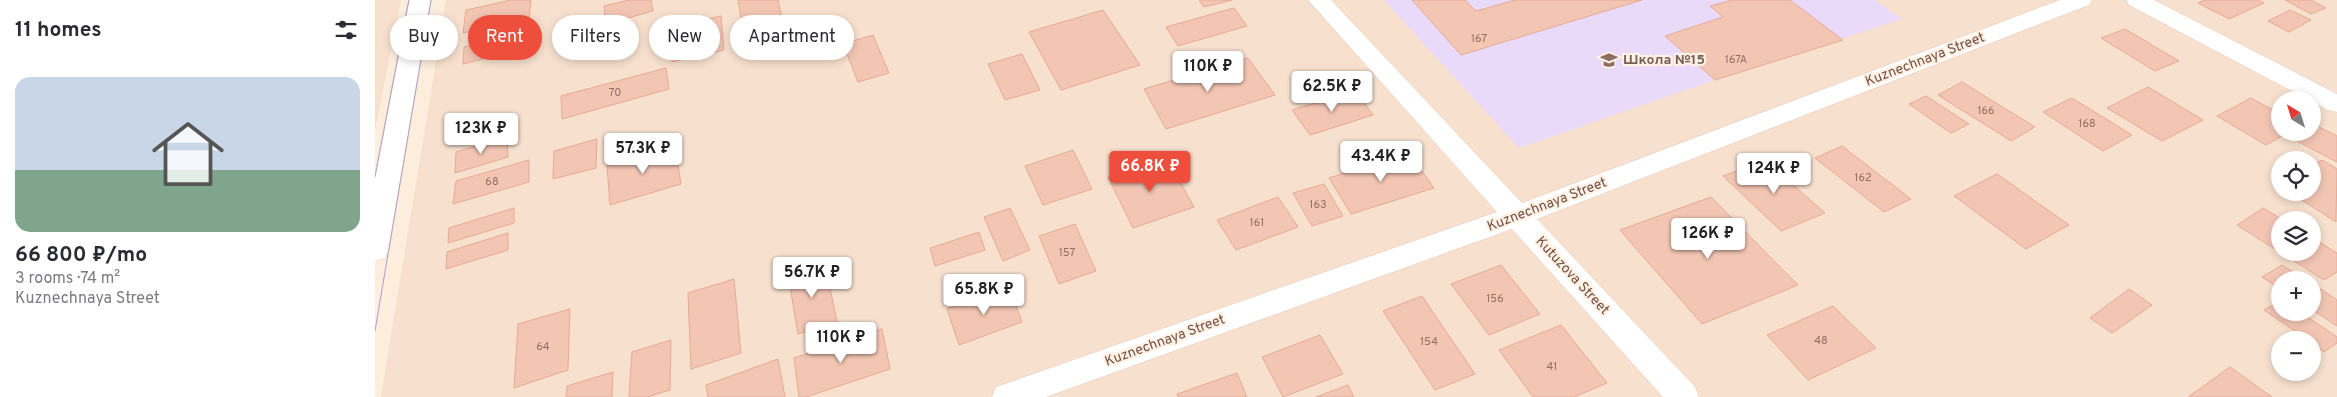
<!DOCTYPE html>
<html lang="en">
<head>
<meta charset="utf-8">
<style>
  body { margin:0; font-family:Overpass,sans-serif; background:#f7f7f7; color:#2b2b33; height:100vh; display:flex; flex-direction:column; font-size:19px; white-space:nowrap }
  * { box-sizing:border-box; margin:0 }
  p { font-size:16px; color:#7c7c81 }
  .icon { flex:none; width:28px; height:28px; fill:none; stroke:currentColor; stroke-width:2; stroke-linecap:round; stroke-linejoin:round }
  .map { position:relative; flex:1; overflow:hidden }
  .panel { display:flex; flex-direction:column; background:#fff; width:375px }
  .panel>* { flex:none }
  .top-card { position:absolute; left:15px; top:15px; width:475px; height:45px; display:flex; gap:10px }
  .needle { width:32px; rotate:322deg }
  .fabs { position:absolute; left:1896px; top:91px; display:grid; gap:10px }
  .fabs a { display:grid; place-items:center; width:50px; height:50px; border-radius:50%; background:#fff; box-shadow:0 2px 8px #0003; font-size:25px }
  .price { position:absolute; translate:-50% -42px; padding:0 11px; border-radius:5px; background:#fff; color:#222; font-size:16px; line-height:32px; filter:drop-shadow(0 1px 2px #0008) }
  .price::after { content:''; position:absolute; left:50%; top:30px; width:15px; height:11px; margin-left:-8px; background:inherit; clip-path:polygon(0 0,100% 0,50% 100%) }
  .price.on { background:#ed4f3c; color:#fff }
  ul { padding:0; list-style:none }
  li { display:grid; align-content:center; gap:10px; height:265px; padding:0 15px }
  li+li { border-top:1px solid #e1e1e2 }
  li span { display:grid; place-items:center; height:155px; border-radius:15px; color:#555 }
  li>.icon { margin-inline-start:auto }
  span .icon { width:90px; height:90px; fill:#fffc; stroke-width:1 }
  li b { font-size:21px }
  h2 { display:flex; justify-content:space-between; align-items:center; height:60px; padding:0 15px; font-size:21px }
  .pill { padding:0 18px; border-radius:22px; background:#fff; box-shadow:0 2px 8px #0003; font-size:18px; line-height:45px }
  .pill.on { background:#ed4f3c; color:#fff }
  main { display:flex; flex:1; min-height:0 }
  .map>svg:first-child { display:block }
  .residential { fill:#f7e0ce; fill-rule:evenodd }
  .education { fill:#eadaf9 }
  .building { fill:#f3c6b4; stroke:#e6aa94 }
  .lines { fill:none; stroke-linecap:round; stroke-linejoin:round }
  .minor-casing { stroke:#e3cabc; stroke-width:1 }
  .tertiary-casing { stroke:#e3cabc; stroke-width:1 }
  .minor { fill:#fff; fill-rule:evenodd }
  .tertiary { fill:#fff; fill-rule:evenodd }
  .tram { stroke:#ae9dc5; stroke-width:1 }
  .labels { text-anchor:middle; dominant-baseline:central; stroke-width:4.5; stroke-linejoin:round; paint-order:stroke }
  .number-label { font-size:11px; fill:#936e61 }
  .education-label { font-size:14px; font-weight:bold; fill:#785e54; stroke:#fff1e4; text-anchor:start }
  .street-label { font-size:14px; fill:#735045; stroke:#fff1e4 }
</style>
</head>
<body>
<main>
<section class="panel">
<h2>11 homes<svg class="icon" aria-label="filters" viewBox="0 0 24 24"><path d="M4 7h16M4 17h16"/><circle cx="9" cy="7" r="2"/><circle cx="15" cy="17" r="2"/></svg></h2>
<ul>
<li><span style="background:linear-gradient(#c9d6e8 60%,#7fa58c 0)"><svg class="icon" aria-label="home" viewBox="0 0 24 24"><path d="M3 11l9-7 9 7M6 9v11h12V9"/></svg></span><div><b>66 800 ₽/mo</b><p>3 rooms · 74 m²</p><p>Kuznechnaya Street</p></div></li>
</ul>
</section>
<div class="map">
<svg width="1962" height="397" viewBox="0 0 1962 397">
  <rect width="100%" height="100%" fill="#fdeddd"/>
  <!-- residential -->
  <path class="residential" d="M0,0H26L0,130Z
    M71,0H1962V397H6ZM1905,100H1938V132H1905ZM1905,160H1938V192H1905ZM1905,220H1938V252H1905ZM1905,280H1938V312H1905ZM1905,340H1938V372H1905Z"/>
  <!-- education -->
  <path class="education" d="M1009,0H1500L1527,19L1340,80L1144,148Z"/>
  <!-- building -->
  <path class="building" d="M136,0H156L154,18L88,33L91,10Z
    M254,0H276L278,11L231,24L229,6Z
    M363,0H403L407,19L368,29Z
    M824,0H857L829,7Z
    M1037,0H1090L1101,11L1140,0H1267L1086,55Z
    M1357,0H1415L1468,40L1340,80L1290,36L1348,17L1335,6Z
    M1830,0H1883L1889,3L1854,19L1823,3Z
    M1910,0H1936L1951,8L1936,14Z
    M859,8L872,26L803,46L791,27Z
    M728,10L765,65L686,90L654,32Z
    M1915,10L1936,20L1914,32L1893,21Z
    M346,16L349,50L297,62L296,28Z
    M1750,29L1804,61L1780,71L1726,38Z
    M143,33V50L88,64L89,47Z
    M498,35L514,73L483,82L468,44Z
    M647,54L665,90L630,100L613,64Z
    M873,58L900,95L791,129L769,89Z
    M291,68L294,89L187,119L186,96Z
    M1587,82L1660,127L1636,141L1563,95Z
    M1773,87L1828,120L1787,141L1732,108Z
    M980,91L998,115L935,135L917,110Z
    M1551,96L1594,124L1576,133L1534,104Z
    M1697,98L1757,135L1728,151L1668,112Z
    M1876,98L1905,114V132H1914L1891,145L1842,116Z
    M1942,126L1962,136V162L1922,141L1933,132H1938V129Z
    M132,137L133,157L80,173L81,152Z
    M222,139L221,168L178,179L179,151Z
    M300,146L306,184L235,205L232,166Z
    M1467,146L1536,199L1509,212L1440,158Z
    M698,150L717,189L668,205L650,166Z
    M1034,153L1059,188L976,214L954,178Z
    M792,158L819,207L758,228L733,177Z
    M154,160V182L78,204L81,181Z
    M1390,160L1450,213L1406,231L1348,176Z
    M1947,160L1962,169L1961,222L1914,192H1938V165Z
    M1622,174L1694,225L1651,249L1579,196Z
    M949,184L968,216L937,226L918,193Z
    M903,197L923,227L861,250L842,220Z
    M1336,197L1423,285L1327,324L1245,230Z
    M139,208V223L73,243L74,228Z
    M635,208L655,250L628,261L609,217Z
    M1888,208L1908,220H1905V252H1938V238L1962,253V272L1949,280L1862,225Z
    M700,224L721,271L684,284L664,236Z
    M604,232L610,250L560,266L555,248Z
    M133,233V250L71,269L72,252Z
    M450,264L462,322L423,334L413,275Z
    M1126,265L1165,314L1114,335L1076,284Z
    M1907,265L1931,280H1905V289L1887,277Z
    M359,279L366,353L316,369L313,293Z
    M1938,284L1962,300V326L1938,310Z
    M634,287L647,322L584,345L572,309Z
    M1754,289L1777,305L1737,333L1715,318Z
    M1047,296L1100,374L1060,390L1008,311Z
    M1905,301V312H1925L1962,337V343L1949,352L1938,343V340H1933L1889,310Z
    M1458,306L1501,348L1433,380L1392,335Z
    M195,309L193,370L139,388L143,324Z
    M1186,325L1232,383L1199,397H1158L1124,350Z
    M507,329L515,369L431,397H424L419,358Z
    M945,335L968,374L908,397L887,357Z
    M296,340L295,390L272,397H254L257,352Z
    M403,359L410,397H333L331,385Z
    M1855,367L1897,397H1813Z
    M238,372L237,397H191L192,386Z
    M862,373L872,397H803L802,394Z
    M973,385L979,397H941Z"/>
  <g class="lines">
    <!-- minor casing -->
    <g class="minor-casing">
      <path id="minor" d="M34,0H56L14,250L10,258L0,261V175Z"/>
    </g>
    <!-- tertiary casing -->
    <g class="tertiary-casing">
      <path id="tertiary" d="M933,0H956L1147,203L1685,0H1717L1714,5L1162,219L1320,387L1324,397H1288L1137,229L671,397H617L621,387L1122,212Z
        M1751,0H1779L1962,94V112L1953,110L1754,5Z"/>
    </g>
    <!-- minor -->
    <use href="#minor" class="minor"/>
    <!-- tertiary -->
    <use href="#tertiary" class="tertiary"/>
    <!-- tram -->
    <path class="tram" d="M0,177L34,0
      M0,331L56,0"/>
  </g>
  <!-- icons -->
  <defs>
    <g id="school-bare" transform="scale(1.35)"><path d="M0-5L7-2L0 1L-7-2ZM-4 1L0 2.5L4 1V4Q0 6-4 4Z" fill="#8d6e63" stroke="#fff1e4" stroke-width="2.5" paint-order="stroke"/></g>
  </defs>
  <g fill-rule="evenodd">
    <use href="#school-bare" x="1234" y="60"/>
  </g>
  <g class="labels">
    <!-- number labels -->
    <g class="number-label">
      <text x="1104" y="39">167</text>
      <text x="1361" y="60">167А</text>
      <text x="240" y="93">70</text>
      <text x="1611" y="111">166</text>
      <text x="1712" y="124">168</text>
      <text x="1488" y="178">162</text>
      <text x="117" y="182">68</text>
      <text x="943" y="205">163</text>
      <text x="882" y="223">161</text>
      <text x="692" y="253">157</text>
      <text x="1120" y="299">156</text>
      <text x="1446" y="341">48</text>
      <text x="1054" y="342">154</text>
      <text x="168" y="347">64</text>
      <text x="1177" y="367">41</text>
    </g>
    <!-- education labels -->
    <g class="education-label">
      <text x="1248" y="60">Школа №15</text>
    </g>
    <!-- street labels -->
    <g class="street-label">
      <text transform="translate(1550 60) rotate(-21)">Kuznechnaya Street</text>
      <text transform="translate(1172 205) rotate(-21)">Kuznechnaya Street</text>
      <text transform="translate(1197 276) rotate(47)">Kutuzova Street</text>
      <text transform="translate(790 341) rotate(-20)">Kuznechnaya Street</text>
    </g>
  </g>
</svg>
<div class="fabs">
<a><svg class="needle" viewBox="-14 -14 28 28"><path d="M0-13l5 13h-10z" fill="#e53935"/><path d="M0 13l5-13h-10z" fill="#7c7c81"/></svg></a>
<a><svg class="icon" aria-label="locate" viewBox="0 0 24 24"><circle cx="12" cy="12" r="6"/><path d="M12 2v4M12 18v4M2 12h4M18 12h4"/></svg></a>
<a><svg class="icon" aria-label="layers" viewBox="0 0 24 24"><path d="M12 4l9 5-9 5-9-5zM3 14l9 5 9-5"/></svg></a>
<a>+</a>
<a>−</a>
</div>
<b class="price" style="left:833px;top:93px">110K ₽</b>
<b class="price" style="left:957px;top:113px">62.5K ₽</b>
<b class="price" style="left:106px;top:155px">123K ₽</b>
<b class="price" style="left:268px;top:175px">57.3K ₽</b>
<b class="price" style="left:1006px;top:183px">43.4K ₽</b>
<b class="price on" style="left:775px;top:193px">66.8K ₽</b>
<b class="price" style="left:1399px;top:195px">124K ₽</b>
<b class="price" style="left:1333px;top:260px">126K ₽</b>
<b class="price" style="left:437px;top:299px">56.7K ₽</b>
<b class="price" style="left:609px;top:316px">65.8K ₽</b>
<b class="price" style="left:466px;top:364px">110K ₽</b>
<div class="top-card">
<a class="pill">Buy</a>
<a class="pill on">Rent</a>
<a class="pill">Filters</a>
<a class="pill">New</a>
<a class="pill">Apartment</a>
</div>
</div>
</main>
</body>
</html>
